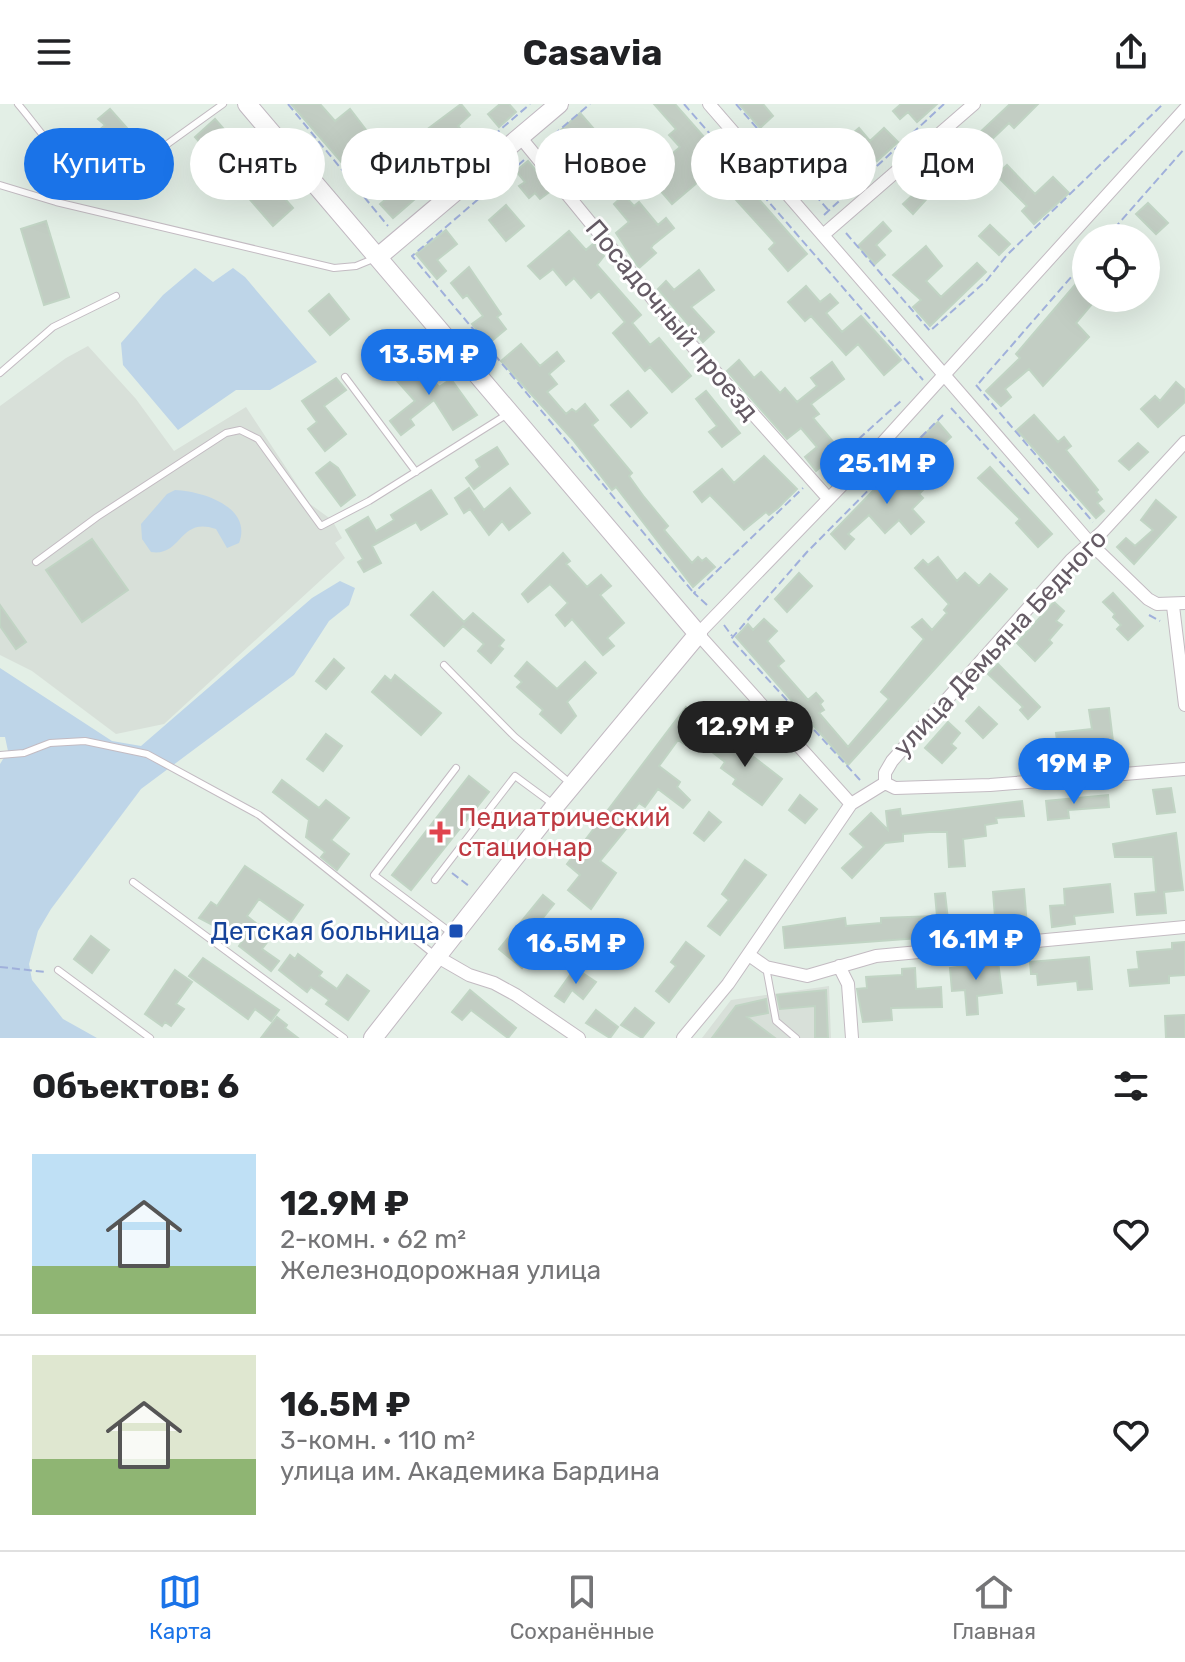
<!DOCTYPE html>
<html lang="ru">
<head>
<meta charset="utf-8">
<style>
  body { margin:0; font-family:Rubik,sans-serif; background:#f2f2f2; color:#202124; height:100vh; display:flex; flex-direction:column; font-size:30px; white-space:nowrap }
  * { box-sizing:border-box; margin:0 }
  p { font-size:26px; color:#757577 }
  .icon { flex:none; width:44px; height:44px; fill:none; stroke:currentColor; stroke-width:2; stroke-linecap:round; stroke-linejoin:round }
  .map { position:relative; height:934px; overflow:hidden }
  .side { display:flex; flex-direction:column; background:#fff; flex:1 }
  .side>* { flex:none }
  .hud { position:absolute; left:24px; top:24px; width:1138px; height:72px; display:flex; gap:16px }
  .buttons { position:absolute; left:1072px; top:120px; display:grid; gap:16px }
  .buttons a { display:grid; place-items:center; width:88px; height:88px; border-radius:50%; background:#fff; box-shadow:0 8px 32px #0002; font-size:40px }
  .price { position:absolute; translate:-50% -68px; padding:0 18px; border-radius:28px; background:#1a73e8; color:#fff; font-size:26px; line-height:52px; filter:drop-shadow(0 2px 4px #0008) }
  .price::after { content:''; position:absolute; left:50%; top:48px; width:24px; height:18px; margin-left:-12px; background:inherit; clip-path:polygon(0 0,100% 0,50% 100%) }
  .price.selected { background:#222; color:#fff }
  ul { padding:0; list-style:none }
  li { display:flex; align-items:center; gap:24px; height:200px; padding:0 32px }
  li+li { border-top:2px solid #e0e0e0 }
  li span { display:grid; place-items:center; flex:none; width:224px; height:160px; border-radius:0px; color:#555 }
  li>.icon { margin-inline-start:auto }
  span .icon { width:96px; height:96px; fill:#fffc; stroke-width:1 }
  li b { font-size:34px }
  h2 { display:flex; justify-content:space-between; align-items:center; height:96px; padding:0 32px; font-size:34px }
  .chip { padding:0 28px; border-radius:36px; background:#fff; box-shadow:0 8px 32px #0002; font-size:28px; line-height:72px }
  .chip.selected { background:#1a73e8; color:#fff }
  header { display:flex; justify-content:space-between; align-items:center; height:104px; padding:0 32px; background:#fff; font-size:36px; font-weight:700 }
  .tabs { display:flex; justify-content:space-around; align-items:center; height:112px; border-top:2px solid #e0e0e0; background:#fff; font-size:22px; color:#757577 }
  .tabs a { display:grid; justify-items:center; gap:4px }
  .tabs .selected { color:#1a73e8 }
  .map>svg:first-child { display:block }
  .industrial { fill:#d8e0d9 }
  .green { fill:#bed5e8 }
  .building { fill:#c2cdc3; stroke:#c1d4c4; stroke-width:2 }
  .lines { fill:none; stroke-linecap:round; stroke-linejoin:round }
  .lane-casing { stroke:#c3bbc2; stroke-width:8 }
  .street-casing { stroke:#c3bbc2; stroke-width:14 }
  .secondary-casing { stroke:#c2b9c2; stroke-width:20 }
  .path { stroke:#a0b0db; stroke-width:2; stroke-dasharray:8 4; stroke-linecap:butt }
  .lane { stroke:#fff; stroke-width:6 }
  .street { stroke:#fff; stroke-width:12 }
  .secondary { stroke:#fff; stroke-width:18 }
  .health-dot { fill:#e0444e; stroke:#fff; stroke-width:3 }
  .transit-dot { fill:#1a4fb4; stroke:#fff; stroke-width:3 }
  .labels { text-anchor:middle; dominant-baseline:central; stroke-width:6; stroke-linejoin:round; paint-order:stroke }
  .street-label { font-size:26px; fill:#655b65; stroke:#fff }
  .health-label { font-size:26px; fill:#be3a42; stroke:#fff; text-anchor:start }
  .transit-label { font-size:26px; fill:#164399; stroke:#fff; text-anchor:end }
</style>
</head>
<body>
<header><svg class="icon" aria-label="menu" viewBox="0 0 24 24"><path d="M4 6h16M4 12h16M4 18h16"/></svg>Casavia<svg class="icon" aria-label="share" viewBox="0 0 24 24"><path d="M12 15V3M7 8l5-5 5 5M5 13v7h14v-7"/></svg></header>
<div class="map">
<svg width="1185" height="934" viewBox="0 0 1185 934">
  <rect width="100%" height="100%" fill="#e3efe6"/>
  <!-- industrial -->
  <path class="industrial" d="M88,242L136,295L174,347L246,303L310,400L332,416L342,434L335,439L345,454L164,620L116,630L32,567L0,551V302L66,254Z
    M829,882L831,934H702L731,896Z"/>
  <!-- green -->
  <path class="green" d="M195,164L213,178L233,164L245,173L317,258L270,286H236L178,326L123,261L121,239L163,191Z
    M175,386C202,387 253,403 239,439L227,444L216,425C179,412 182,453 151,448L142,435L141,420L167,390Z
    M340,477L355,484L349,501L329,517L294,571L141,685L51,805L38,827L29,860L32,876L63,915L97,934H0V660L8,647L5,633H0V564L112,637L141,642L312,494Z"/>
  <!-- building -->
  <path class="building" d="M291,0H320L335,17L350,5L380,44L350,68Z
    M461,0L470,11L458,22L476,43L451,63L425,27Z
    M500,0H509L516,8L499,23L488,10Z
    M654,0H675L807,150L788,167L769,145L775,139L728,87L724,91L709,75L701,81L698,78L672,100L647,71L680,43L669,31L676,25Z
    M739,0H763L773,12L760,24Z
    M901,0H937L917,18L908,8L900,15L893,7Z
    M1010,0H1038L1014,24L1009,19L985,42L976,32Z
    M110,5L134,32L117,47L98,27L105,21L98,15Z
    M580,9L600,32L579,51L569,39L550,55L541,44Z
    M215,15L293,104L273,122L195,33Z
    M859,24L870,37L884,24L898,38L877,57L869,49L845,73L824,69L819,73L801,47L819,32L826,39L840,40Z
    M963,56L980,75L962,91L945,73Z
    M528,57L552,86L540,95L535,89L529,94L519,82L525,78L516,67Z
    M1007,61L1035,90L1053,73L1069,89L1034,120L1022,107L1027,102L996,71Z
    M933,72L941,79L913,110L903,100Z
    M410,75L422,89L393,114L380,100Z
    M624,91L634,102L639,98L658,121L666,114L674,124L653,141L651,144L656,149L639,164L616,129L629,118L614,100Z
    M1148,99L1168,119L1156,130L1136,110Z
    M506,101L524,122L506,137L489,116Z
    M46,117L69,193L44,201L21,125Z
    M883,118L891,127L876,141L885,151L875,160L858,142Z
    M990,121L1010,140L999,151L979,132Z
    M446,126L457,140L437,156L446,167L437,175L416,150Z
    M569,127L586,146L594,139L604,152L597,161L641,211L632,219L650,241L659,234L691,272L672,288L650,263L645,267L613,229L625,218L599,187L591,194L574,174L566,181L553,165L540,175L528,162Z
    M926,142L942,162L926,177L941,193L977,159L986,168L930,222L913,203L921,196L893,171Z
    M469,163L501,210L497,213L506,225L488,240L472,220L483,212L467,191L463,194L451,179Z
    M699,166L714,186L691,203L714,228L703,238L658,185L666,177L674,186Z
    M1086,168V194H1097L1076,219L1089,233L1043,282L1029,265L1005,285L1011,293L1001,302L986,287L1020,254L1016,250Z
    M806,182L820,198L830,190L838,199L826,209L842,228L861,212L901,256L884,271L858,240L846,251L811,212L805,217L788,198Z
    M329,190L349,215L330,231L309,207Z
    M521,240L540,262L557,248L564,257L549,270L557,280L547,288L566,310L572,305L576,308L585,300L598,316L592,321L632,369L629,372L644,393L668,422L664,426L692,459L698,453L702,457L706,454L715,463L693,483L616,383L612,386L573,336L501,257Z
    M412,252L439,283L451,275L477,311L453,326L434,296L410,315L414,321L401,331L390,317L415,297L391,270Z
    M739,256L754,274L761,268L780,289L785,284L797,298L817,282L811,274L832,258L844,275L811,300L819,310L813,314L840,346L816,367L805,353L817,343L801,324L787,335L727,267Z
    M336,274L346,286L324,302L346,330L325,347L308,325L317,318L302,297Z
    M1176,278L1185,286V298L1158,323L1141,305L1155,292L1160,297Z
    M628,287L647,309L631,323L611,301Z
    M706,287L740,329L722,343L709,328L717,322L696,295Z
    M1034,311L1058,338L1064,333L1071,342L1066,346L1098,386L1096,388L1102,395L1097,399L1104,407L1096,414L1017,326Z
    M938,318L951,333L934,349L920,334Z
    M1138,339L1148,348L1129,366L1119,357Z
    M497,343L508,360L474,385L466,374L480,363L476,356Z
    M764,352L797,385L778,404L769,411L766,408L744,426L710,391L702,398L694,388L722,365L734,379Z
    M330,358L338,364L355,391L341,402L316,369Z
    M901,358L925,384L919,390L923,394L912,405L924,418L911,430L899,416L885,429L869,411L848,430L854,435L845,445L831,430Z
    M990,363L1052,430L1038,443L1016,419L1020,415L978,374Z
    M469,384L484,406L510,384L530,409L509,426L502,417L489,431L470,405L464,409L455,394Z
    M431,386L447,410L421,426L416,418L372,442L381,459L364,468L358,458L363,455L346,426L368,413L376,427L394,416L391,411Z
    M1156,396L1176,413L1134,460L1117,443L1126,434L1135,442L1153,426L1141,416Z
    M92,435L128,486L82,518L46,466Z
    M563,449L570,457L566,460L587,483L601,471L611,482L600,491L624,519L607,534L614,542L603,551L572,515L565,522L556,511L568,499L550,480L528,498L522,490Z
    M938,453L957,477L965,469L979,482L990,470L1007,485L848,661L736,533L748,520L753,526L764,515L777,527L767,537L784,557L778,562L808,596L816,589L823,597L820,600L824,606L819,609L848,643L889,595L881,588L924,535L912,523L922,515L932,526L947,509L944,506L949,500L915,464L923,456L928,461Z
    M799,469L812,482L787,508L775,495Z
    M433,488L464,518L473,509L504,536L499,542L503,545L491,559L478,547L484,540L463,522L444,542L411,511Z
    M1113,489L1143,522L1128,536L1117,525L1121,521L1113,513L1115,510L1103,498Z
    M1054,498L1064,507L1056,517L1062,521L1049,536L1052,539L1035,557L1017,539Z
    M0,501L26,538L16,545L0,522Z
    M334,555L344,564L326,585L316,577Z
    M527,558L557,585L585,558L596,569L567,598L576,612L561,629L540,610L543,606L517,583L522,578L515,572Z
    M998,560L1040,603L1028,615L1020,606L1023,603L988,570Z
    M395,571L441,609L421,631L372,588L385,572L391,577Z
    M686,603L702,615L684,640L678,636L659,662L680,678L677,683L690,696L683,704L658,685L645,703L639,699L626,716L630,720L600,757L616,769L591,805L568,786L580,771L567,760Z
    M979,603L997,620L983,634L966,617Z
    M1109,604L1113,637L1084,640L1085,652L1047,656L1045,639L1057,637L1056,629L1092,625L1089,606Z
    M948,618L960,629L951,640L956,644L942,659L925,644Z
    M720,627L782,675L762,701L733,680L736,675L721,664L725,658L707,644Z
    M326,630L342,642L323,667L307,655Z
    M469,672L489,688L411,786L392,771Z
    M282,676L319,704L326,696L349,714L331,736L349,750L337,766L321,753L325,748L306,733L309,716L273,688Z
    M1171,684L1175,708L1157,710L1153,686Z
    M800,691L817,705L805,719L789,706Z
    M1108,691L1109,703L1068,706L1069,714L1048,716L1046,697Z
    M1022,697L1024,712L996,714L997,719L985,721L986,732L963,735L965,762L949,763L947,728H929L903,730V737L885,739L852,774L842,764L864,743L850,730L871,709L888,726L886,707L900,705L901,712Z
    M709,708L721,718L704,737L694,729Z
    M1176,729L1183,786L1164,788L1166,809L1137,811L1135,790L1156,788L1153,753H1115L1113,740Z
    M745,756L766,771L720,831L708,822L729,796L722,790Z
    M245,762L303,801L291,818L259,795L247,812L272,832L262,845L279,857L271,867L239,842L243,836L225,822L222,826L199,814L211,798L217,802Z
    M1110,780L1113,808L1074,812L1075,820L1052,823L1050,802L1065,801L1064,785Z
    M1024,785L1027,822L1013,823L1012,812L995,813L993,788Z
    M945,789L948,816L971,814L973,830L785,844L783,823L845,814L846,822L881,819V814L937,812L935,790Z
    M543,791L554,800L523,839L535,848L522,864L499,845Z
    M91,832L109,846L92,869L74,855Z
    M686,838L704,852L669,898L656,887L676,862L671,858Z
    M1185,838V871L1169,872V879L1130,882L1128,866L1139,865L1137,848L1172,845V839Z
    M298,850L322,868L319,872L337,885L347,871L369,887L348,916L326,900L329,896L311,883L307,888L279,866L290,851L295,855Z
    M1089,853L1092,885L1078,886L1077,877L1038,881L1037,870H1031L1030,858Z
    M203,854L279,906L271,917L255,905L248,915L189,872Z
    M998,857L1002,889L977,892L978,910L967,911L965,886L952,887L950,864Z
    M575,864L596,878L583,895L572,886L564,898L555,892Z
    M915,864L916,885L941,883L942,903L891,904L892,916L863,918L857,885L867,884L866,873L902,871V865Z
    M175,866L192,878L176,900L184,905L171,922L165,918L162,922L145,910Z
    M470,886L516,924L508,934L471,906L462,916L452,908Z
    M826,886L828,934H815V902L780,905L777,891Z
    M766,895L768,909L747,913L775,934H712L736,902Z
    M635,904L654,919L642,934L621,921Z
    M596,906L618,923L610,934L586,919Z
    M1185,911V934H1166L1165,912Z
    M277,913L287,921L285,924L298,934H261Z"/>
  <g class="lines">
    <!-- lane casing -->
    <g class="lane-casing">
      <path id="lane" d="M18,0C45,31 76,88 123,72L223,0
        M0,81L56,98L334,164L356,162L373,155
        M0,269L53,223L116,192
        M345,273L416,368
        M36,458L97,413L226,329L240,326L258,335L321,422L369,397L506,311
        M444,561L515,633L570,679
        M0,651L24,649L50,639L85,637L147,650L259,711L436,852
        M435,776L515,672L553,700
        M133,778L344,934
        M450,828L374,771L456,664
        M766,863L776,917L796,934
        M58,866L150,934"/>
    </g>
    <!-- street casing -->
    <g class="street-casing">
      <path id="street" d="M709,0L1090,439L1148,495L1157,500L1185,499
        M521,34L679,227L828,394
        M823,131L974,0
        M1173,502L1185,601
        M885,679L895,684L990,681L1185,665
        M851,700L698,530L876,346L1185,5
        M749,851L766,863L807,872L876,852L1185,823
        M436,852L469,871L494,879L516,891L579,934
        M839,862L848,880L852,934
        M683,934L728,880L851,700L885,679V669L892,657L1071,456L1102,428L1185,338"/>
    </g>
    <!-- secondary casing -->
    <g class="secondary-casing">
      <path id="secondary" d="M247,0L698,530L555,702L373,934
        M378,153L559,0"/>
    </g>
    <!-- path -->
    <path class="path" d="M288,0L388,122
      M684,0L923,276
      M736,0L830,108
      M544,39L590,0
      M524,56L412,152L693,488
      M457,63L530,0
      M824,111L944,0
      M846,129L930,227L987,176L1007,151L1163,0
      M1106,134L1185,44
      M979,279L1086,156
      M976,281L1093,418
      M951,304L1029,390
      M823,367L902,296
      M707,501L694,489L803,384
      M1149,511L1160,517
      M724,521L732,532
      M860,676L731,535L807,448L943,311
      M452,769L469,782
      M0,863L46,868"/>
    <!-- lane -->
    <use href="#lane" class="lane"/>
    <!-- street -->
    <use href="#street" class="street"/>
    <!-- secondary -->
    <use href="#secondary" class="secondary"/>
  </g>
  <!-- markers -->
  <path class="health-dot" d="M436 716h8v8h8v8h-8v8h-8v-8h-8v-8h8z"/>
  <rect class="transit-dot" x="448" y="819" width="16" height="16" rx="4"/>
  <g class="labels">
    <!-- street labels -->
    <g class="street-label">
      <text transform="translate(672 216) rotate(50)">Посадочный проезд</text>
      <text transform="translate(1000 539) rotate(-47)">улица Демьяна Бедного</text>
    </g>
    <!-- health labels -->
    <g class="health-label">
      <text x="458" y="713">Педиатрический<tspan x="458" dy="30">стационар</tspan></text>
    </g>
    <!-- transit labels -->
    <g class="transit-label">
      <text x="440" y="827">Детская больница</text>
    </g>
  </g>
</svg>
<div class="buttons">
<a><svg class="icon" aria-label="locate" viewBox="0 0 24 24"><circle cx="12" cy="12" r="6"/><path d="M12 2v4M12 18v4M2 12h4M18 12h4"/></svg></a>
</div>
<b class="price" style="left:429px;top:293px">13.5M ₽</b>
<b class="price" style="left:887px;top:402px">25.1M ₽</b>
<b class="price selected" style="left:745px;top:665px">12.9M ₽</b>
<b class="price" style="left:1074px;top:702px">19M ₽</b>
<b class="price" style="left:976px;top:878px">16.1M ₽</b>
<b class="price" style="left:576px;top:882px">16.5M ₽</b>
<div class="hud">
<a class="chip selected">Купить</a>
<a class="chip">Снять</a>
<a class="chip">Фильтры</a>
<a class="chip">Новое</a>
<a class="chip">Квартира</a>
<a class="chip">Дом</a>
</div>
</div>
<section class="side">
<h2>Объектов: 6<svg class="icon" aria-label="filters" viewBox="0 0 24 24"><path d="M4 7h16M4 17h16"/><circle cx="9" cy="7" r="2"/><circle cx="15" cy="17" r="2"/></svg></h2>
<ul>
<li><span style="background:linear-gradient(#bfe0f5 70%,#8fb573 0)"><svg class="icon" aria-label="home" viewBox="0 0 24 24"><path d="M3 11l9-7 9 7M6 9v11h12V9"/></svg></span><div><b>12.9M ₽</b><p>2-комн. · 62 m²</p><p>Железнодорожная улица</p></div><svg class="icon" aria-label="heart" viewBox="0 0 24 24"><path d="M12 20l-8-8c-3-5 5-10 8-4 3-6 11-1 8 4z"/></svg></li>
<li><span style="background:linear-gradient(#dfe7d0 65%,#8fb573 0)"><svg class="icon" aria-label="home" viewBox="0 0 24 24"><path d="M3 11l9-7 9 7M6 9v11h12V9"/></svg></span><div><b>16.5M ₽</b><p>3-комн. · 110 m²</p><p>улица им. Академика Бардина</p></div><svg class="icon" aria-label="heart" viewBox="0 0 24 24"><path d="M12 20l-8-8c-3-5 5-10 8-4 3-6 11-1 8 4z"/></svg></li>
</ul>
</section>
<nav class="tabs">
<a class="selected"><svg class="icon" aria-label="map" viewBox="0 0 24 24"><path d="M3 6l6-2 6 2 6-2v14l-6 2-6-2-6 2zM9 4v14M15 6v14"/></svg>Карта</a>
<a><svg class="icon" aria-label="saved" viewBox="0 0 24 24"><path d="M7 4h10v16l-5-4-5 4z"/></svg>Сохранённые</a>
<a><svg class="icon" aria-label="home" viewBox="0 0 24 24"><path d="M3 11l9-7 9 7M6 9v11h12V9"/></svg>Главная</a>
</nav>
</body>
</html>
